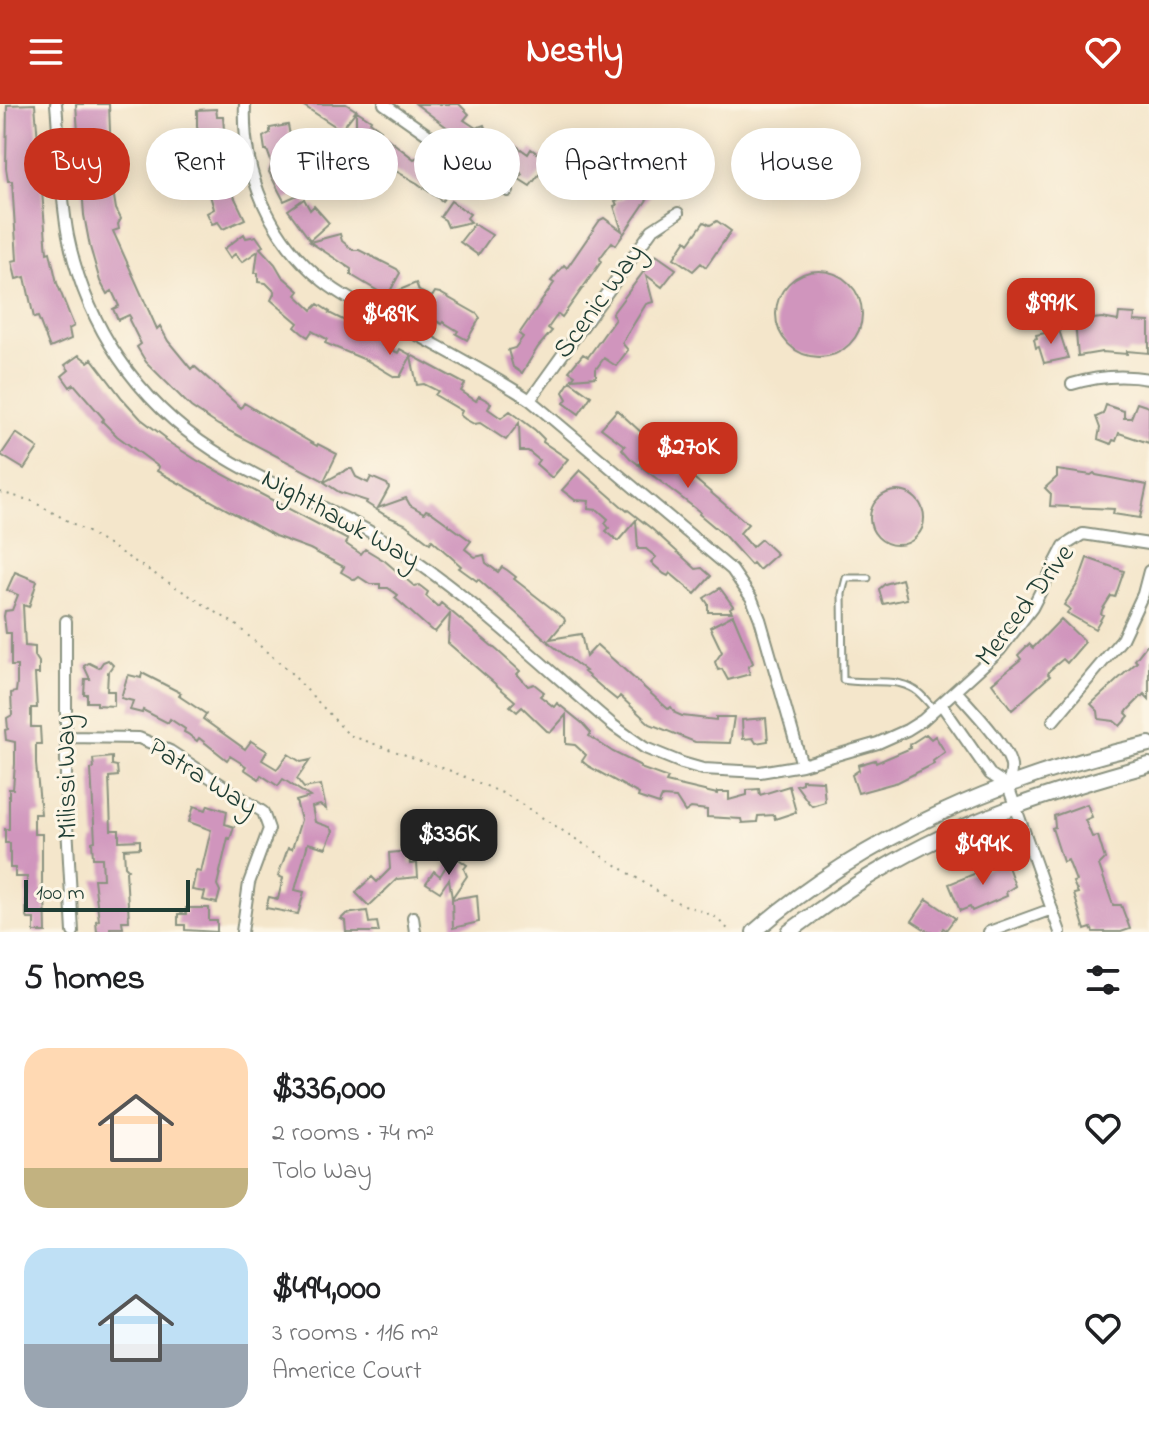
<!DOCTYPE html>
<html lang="en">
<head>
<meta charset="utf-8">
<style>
  body { margin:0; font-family:"Indie Flower",sans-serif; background:#f6f6f6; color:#202124; height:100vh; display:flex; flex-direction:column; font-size:30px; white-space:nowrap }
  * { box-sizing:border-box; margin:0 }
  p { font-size:26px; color:#757577 }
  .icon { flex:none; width:44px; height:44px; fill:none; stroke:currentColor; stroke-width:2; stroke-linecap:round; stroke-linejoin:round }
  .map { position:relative; height:828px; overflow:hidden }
  .drawer { display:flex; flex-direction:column; background:#fff; flex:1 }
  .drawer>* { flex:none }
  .guide { position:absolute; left:24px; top:24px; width:1102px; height:72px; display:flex; gap:16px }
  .scale { position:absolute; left:24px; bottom:20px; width:166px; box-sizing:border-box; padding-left:8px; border:4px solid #1f3d34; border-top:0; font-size:22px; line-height:28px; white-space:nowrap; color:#1f3d34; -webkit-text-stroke:6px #fcf5e5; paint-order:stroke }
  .price { position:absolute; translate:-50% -68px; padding:0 18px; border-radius:16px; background:#c8321e; color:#fff; font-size:26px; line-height:52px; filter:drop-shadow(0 2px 4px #0008) }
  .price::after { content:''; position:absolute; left:50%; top:48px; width:24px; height:18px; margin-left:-12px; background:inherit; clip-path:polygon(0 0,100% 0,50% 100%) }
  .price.active { background:#222; color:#fff }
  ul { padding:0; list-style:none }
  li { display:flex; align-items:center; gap:24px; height:200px; padding:0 24px }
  li span { display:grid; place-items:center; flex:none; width:224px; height:160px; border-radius:24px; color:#555 }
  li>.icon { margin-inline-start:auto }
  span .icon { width:96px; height:96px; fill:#fffc; stroke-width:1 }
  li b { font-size:34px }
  h2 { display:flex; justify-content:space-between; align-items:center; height:96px; padding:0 24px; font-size:34px }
  .tag { padding:0 28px; border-radius:36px; background:#fff; box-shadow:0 4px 20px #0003; font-size:28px; line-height:72px }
  .tag.active { background:#c8321e; color:#fff }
  header { display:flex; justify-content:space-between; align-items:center; height:104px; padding:0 24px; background:#c8321e; color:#fff; font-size:36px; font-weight:700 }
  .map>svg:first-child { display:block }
  .building { fill:#d095bd }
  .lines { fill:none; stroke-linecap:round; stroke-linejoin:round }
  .service-casing { stroke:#8a9280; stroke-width:9 }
  .minor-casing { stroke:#8a9280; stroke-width:14 }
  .secondary-casing { stroke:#8a9280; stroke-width:18 }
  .path { stroke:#8a9280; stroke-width:2; stroke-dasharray:2 6; stroke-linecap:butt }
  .service { stroke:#fff; stroke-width:5 }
  .minor { stroke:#fff; stroke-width:10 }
  .secondary { stroke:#fff; stroke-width:14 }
  .labels { text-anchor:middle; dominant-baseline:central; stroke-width:6; stroke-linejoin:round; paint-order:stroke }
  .street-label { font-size:28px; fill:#1f3d34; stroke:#fcf5e5 }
</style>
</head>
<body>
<header><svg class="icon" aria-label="menu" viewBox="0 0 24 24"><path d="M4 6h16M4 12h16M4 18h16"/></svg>Nestly<svg class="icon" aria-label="heart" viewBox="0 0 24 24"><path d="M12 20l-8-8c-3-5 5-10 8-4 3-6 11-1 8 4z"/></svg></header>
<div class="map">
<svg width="1149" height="828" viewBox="0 0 1149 828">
  <rect width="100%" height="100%" fill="#fcf5e5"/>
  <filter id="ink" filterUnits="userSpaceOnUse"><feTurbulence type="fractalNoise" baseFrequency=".0125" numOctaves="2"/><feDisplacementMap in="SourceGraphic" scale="16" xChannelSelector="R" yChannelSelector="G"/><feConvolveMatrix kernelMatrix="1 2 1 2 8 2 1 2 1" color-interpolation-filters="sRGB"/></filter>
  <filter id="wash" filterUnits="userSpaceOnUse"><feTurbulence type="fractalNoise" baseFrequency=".006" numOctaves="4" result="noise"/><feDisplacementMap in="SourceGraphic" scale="32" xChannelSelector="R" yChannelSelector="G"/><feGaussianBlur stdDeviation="1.8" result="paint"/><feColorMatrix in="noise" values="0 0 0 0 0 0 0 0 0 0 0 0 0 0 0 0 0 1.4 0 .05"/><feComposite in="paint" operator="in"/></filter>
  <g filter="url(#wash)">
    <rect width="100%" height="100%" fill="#f4e6cb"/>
    <g id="blocks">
      <!-- building -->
      <path class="building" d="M35,0L47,149L50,148L57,179L74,222L69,225L71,235L50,244L38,213L34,214L25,173L16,175L12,157L17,156L12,77H8L6,64L7,1Z
        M76,0H109L112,81L116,105L121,115L118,120L119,125L113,127L157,225L160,222L168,237L191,265L194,262L241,304L244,299L317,342L318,340L337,350L324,377L218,321L191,303L146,258L137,243L141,240L129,216L131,214L129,211L118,216L113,205L119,202L112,187L107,190L100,177L90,143L84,111Z
        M301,0H346L371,16L370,18L381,26L379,28L414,55L420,52L431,60L428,63L444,74L447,70L457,78L442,97L417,79L371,53L377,45L364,36L356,34V7L341,26Z
        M416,0H459L469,10L464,16L476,24L484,21L487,29L500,38L504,33L528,50L531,45L544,54L541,58L545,63L530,82L519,75L522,71L520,68L503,56L499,59L469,40Z
        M216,5L217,12H223L224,26H219L228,58L223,59L225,65L204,57L205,54L201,53L204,46L197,22V6Z
        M288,21L292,42L287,43L295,69L289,71L294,84L309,86L284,97L269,68L272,60L267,46H265L263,33L270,29V24Z
        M634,59L657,73L653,79L655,84L616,141L612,138L600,154L601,158L562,213L558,210L548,224L552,227L538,243L522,269L513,263L508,246L515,244L523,233L519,230L554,179L551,177L564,161L567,164L600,116L604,114L622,127L614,102L617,101L615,97L623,95L633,82L629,79L633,74L627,69Z
        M226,66L235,87L232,88L245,115L223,125L218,118L212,120L207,109L214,105L205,74Z
        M304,95L310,106L314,102L329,119L310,136L288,106Z
        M451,97L470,110L467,114L471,118L448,123L445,116L440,113Z
        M717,117L731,127L706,163L701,159L693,167L674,154L686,136L689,139L704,118L710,121Z
        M474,120L492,131L478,151L460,138Z
        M244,130L246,134L256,132L263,142L260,144L275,160L282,172L299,187L296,191L312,206L318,200L330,208L329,209L385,237L382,241L398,249L400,245L465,280L461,287L476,297L479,292L491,299L488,305L501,314L510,307L535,326L544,335L543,338L568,355L552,374L536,360L539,356L528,347H520L519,319L506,336L480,319L474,320L465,315L460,311L462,307L435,291L438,287L424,280L417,281L411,252L400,273H395L368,257L325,239L327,235L312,227L308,233L302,229L295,223L298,219L271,196L275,188L266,179L258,178V169H255L258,147L242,158L235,150L230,154L224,145Z
        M340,130L342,137L353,146H359L397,165L400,169L388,191L416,179L419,187L432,193L435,188L440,189L477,210L480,214L467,236L456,230L458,227L443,218L442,220L395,197L351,171V165L310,138Z
        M656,151L676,165L662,183L646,171L653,198L646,200L622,239L628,246L616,262L604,254L596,265V273L572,275L575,271L569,267L583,250L588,253L615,215L612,210Z
        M776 210a43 43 0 1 1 86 0a43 43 0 1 1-86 0Z
        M1119,209L1135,210L1134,217L1149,218V249L1127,247V250L1102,248L1078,252L1075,217L1102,214L1118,217Z
        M1059,226L1068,254L1044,259L1039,243L1036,244L1034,235L1037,234L1036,231Z
        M79,251L88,258L92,255L122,294L141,315L166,334L165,336L198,357L348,436L346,440L361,450L365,445L385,457L414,482L419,481L428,488L426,492L438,503L441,499L499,548L520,567L517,570L528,582L534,580L544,588L540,592L554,603L557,599L582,619L591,629L589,632L613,648L641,662L640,664L668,674L666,678L717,690V688H729V696L747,691V686L759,685L760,691L789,682L796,708L775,715L774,711L758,712L757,718L742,719L741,715L707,713V706L691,704L685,708L676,694L662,693L659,700L638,693L639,690L588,662L582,657L586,651L575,641L566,640V611L551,628L547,627L522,603L517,608L510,602L515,597L448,539L450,510L435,528L431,526L395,494L398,491L388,484H380V480H370L359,473L355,476L341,468L344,463L310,445L275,432L157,367L159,363L117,332L102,317L104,315L74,280L70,283L62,272L69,266L65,261Z
        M570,277L591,292L579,310L564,299L567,295L563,288Z
        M1137,299L1149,303V339L1119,329L1116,337L1113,336L1111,340L1098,335L1100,324L1096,313L1103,310L1106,301L1124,307V314H1131Z
        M617,306L655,341L639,360L669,354L671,361L681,370L684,367L689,370L748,420L740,429L752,443L761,435L777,450L759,466L753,459L751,461L724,431L699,410L700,408L630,354L622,345L625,342L601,324Z
        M16,329L38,344L24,365L1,351Z
        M348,365H352L356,373L368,379L371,373L387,380L389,384L378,404L406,394L410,401L424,409L426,406L431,408L471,437L465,445L475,453L484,451L486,459L498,468L502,463L507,466L516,473L514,475L564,514L565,517L550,535L581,530L586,553L597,541L668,605L671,603L675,609L682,612L716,616V613H734L730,639L695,638L650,620L620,592L617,596L607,588L584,568L586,567L553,542L478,475L477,477L459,464L461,462L432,436L430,439L405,420L385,411L366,399L367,397L339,388L324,378Z
        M580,366L627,407L628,406L652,425L696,465L702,464L711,472L695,490L670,469L668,472L664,470L655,462L651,458L656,453L646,445H638L636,416L618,437L606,427L609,424L605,419L608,415L598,406L588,405L589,397L575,396L562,386Z
        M1057,366L1091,371L1094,369L1096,371L1147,381L1140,414L1113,410L1114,405L1050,402L1051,390L1045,384L1057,373Z
        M870 414a27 27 0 1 1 54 0a27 27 0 1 1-54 0Z
        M1087,454L1124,467L1115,493L1111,492L1102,506L1101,510L1103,511L1095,525L1067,509L1070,505L1064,501L1078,479Z
        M15,468L37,477L29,503L23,501L25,542L35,543V552L39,558V570H35L37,604H31V623H40L41,640H36V660L41,710H34V730H42V788H45L46,828H34V815H28L26,811L27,773H15V764H10V739H5V725H9V685H13L15,660V638L6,636L5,626L8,625L7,614L12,611L11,589L16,588L17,579V562H11V529H6L4,512L5,507L12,506L18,491L7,486Z
        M902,475L907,495L883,500L879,485L885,480Z
        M720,484L733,502L730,504L732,508H708V500L704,494Z
        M733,511L753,559L748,563L750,570L728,576L722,565L718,566L715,558L722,548L710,523Z
        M1061,515L1085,538L1067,559L1063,555L1050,566L1048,570L1050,572L1012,606L992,579L1021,555L1018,551L1029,540L1033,544Z
        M1149,538V595L1144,590L1128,606L1126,609L1129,612L1120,622L1114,617L1099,615L1098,607L1091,600L1137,558L1135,556Z
        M108,556L113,561L108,568L107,587H114V602L97,601V598H87V590H84L85,575H90L84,562L89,559L99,564L103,558Z
        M142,569L181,589L179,592L206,610L203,615L245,645L251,637L267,647L262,656L277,665L288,650L301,658L310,656L297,675L304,684L321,681L326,705L320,701L312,703L315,718L330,723L333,727L326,744L308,739L295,786L304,788L298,810L266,804L269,793L278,795L283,774L278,772L288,744L292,745L301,716L296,697L310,693L283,675L278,682L261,671L259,675L244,665L246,662L230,652L227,656L199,634L197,637L188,630L184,628L185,625L170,615L168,619L143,606L142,609L130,606L133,597L121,594L127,573L129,571L141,574Z
        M766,614L768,637L756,639L753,634L743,635L742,616Z
        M926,630L931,635L935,632L945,648L933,657L934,660L898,678L858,689L852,671L859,666L858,661L875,656L876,659L911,644L909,641Z
        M112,653V661L117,662L118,672L109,673L111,726H119V737L140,736V744L124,745L125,762L128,765L126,767L129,817H122L123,824H110V828H97L96,817L99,816L94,775H103L102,754H93L92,738L95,737L91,665L94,664L93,655Z
        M802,676L823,677L825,698L812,702L809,699L796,681L802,679Z
        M1087,700L1092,713L1085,716L1092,733L1098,732L1105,755L1099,761L1113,801H1121L1130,825L1121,828H1093L1091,824L1085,826L1074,790L1078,789L1073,778L1076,777L1068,756L1063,758L1052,724L1055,723L1054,712Z
        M208,701L227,707L225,720L234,723L230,735L228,734L224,751L217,781L220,787L217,799L203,796L205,788L192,786L196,767L201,768L211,726L189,718L194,702L206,706Z
        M409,747L410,760L417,759L418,773L397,775L369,802L356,789L359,785L372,773L377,778L390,765L389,749Z
        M457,754L467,761L464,765L467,772L452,794L449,775L440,788L426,779L434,767L440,772L450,756L454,759Z
        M1006,757L1015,782L1006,788L1007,792L972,807L970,803L960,807L949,780Z
        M477,791L479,818L453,824L452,795Z
        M927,795L955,814L946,826L943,824L941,828H929L912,817Z
        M186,804H209V817H217V828L185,826V821H178V810H186Z
        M367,807L369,819L377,818L379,828H346L345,817L341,815L346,810Z"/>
    </g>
  </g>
  <g filter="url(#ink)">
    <use href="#blocks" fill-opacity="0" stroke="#8a9280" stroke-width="2"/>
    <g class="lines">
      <!-- service casing -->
      <g class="service-casing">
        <path id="service" d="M868,474H846L842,490L843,576C867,581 894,572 915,586C922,590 928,599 934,605"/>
      </g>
      <!-- minor casing -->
      <g class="minor-casing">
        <path id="minor" d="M56,0C60,43 60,90 68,132C86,221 137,297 213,346C265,380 326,401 379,433C465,486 538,558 614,622L645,644L682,659L703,665L760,668L802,661L878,639L907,626L923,616L1000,546L1032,504L1064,442L1083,430L1149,440
          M245,0C242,69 269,134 323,177C344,194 369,205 392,217C439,243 486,267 530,296L732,466L752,495L760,515L802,661
          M384,0L508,87
          M1072,280C1098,272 1122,270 1149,275
          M530,296L652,126L678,109
          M66,517V704L73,828
          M957,588C971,604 1008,642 1011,662C1012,668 1009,676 1008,682
          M941,600L990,670L1008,682
          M1053,617L1122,535L1143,490L1149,467
          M66,633L139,634L170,647L263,708L269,725L249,779L242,828
          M1008,682L1060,828
          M413,813L415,828
          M989,828L1052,805"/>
      </g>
      <!-- secondary casing -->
      <g class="secondary-casing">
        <path id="secondary" d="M754,828C864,732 1007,671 1149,640
          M789,828C819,806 848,784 880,766C963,716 1056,686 1149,661"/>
      </g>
      <!-- path -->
      <path class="path" d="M0,388L32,397L86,427L235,520L292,570L349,631L451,667L507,691L671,796L714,812L731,828"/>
      <!-- service -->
      <use href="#service" class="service"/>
      <!-- minor -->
      <use href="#minor" class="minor"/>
      <!-- secondary -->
      <use href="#secondary" class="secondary"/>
    </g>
  </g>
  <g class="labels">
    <!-- street labels -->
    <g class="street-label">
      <text transform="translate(600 198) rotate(-54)">Scenic Way</text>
      <text transform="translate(340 416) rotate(29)">Nighthawk Way</text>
      <text transform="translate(1026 502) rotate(-53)">Merced Drive</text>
      <text transform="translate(68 673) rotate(-91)">Milissi Way</text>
      <text transform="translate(202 674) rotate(32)">Patra Way</text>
    </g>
  </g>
</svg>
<div class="scale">100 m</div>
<b class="price" style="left:1051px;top:242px">$991K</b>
<b class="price" style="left:390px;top:253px">$489K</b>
<b class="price" style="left:688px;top:386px">$270K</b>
<b class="price active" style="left:449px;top:773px">$336K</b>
<b class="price" style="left:983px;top:783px">$494K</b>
<div class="guide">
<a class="tag active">Buy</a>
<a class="tag">Rent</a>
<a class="tag">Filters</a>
<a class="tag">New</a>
<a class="tag">Apartment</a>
<a class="tag">House</a>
</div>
</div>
<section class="drawer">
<h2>5 homes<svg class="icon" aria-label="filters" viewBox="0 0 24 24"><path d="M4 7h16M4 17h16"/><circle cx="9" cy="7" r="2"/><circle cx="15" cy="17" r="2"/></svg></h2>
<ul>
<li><span style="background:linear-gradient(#ffd9b3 75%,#c2b280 0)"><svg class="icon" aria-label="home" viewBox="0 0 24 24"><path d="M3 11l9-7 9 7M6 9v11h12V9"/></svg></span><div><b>$336,000</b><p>2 rooms · 74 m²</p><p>Tolo Way</p></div><svg class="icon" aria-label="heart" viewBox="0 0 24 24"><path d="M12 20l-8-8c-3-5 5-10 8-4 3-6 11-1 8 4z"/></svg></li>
<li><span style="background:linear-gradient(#bfe0f5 60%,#9aa5b1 0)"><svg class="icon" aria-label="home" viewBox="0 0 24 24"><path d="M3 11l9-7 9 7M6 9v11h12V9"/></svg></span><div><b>$494,000</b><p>3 rooms · 116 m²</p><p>Americe Court</p></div><svg class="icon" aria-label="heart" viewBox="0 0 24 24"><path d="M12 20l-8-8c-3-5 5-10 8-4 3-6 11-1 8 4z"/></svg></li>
</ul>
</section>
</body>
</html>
